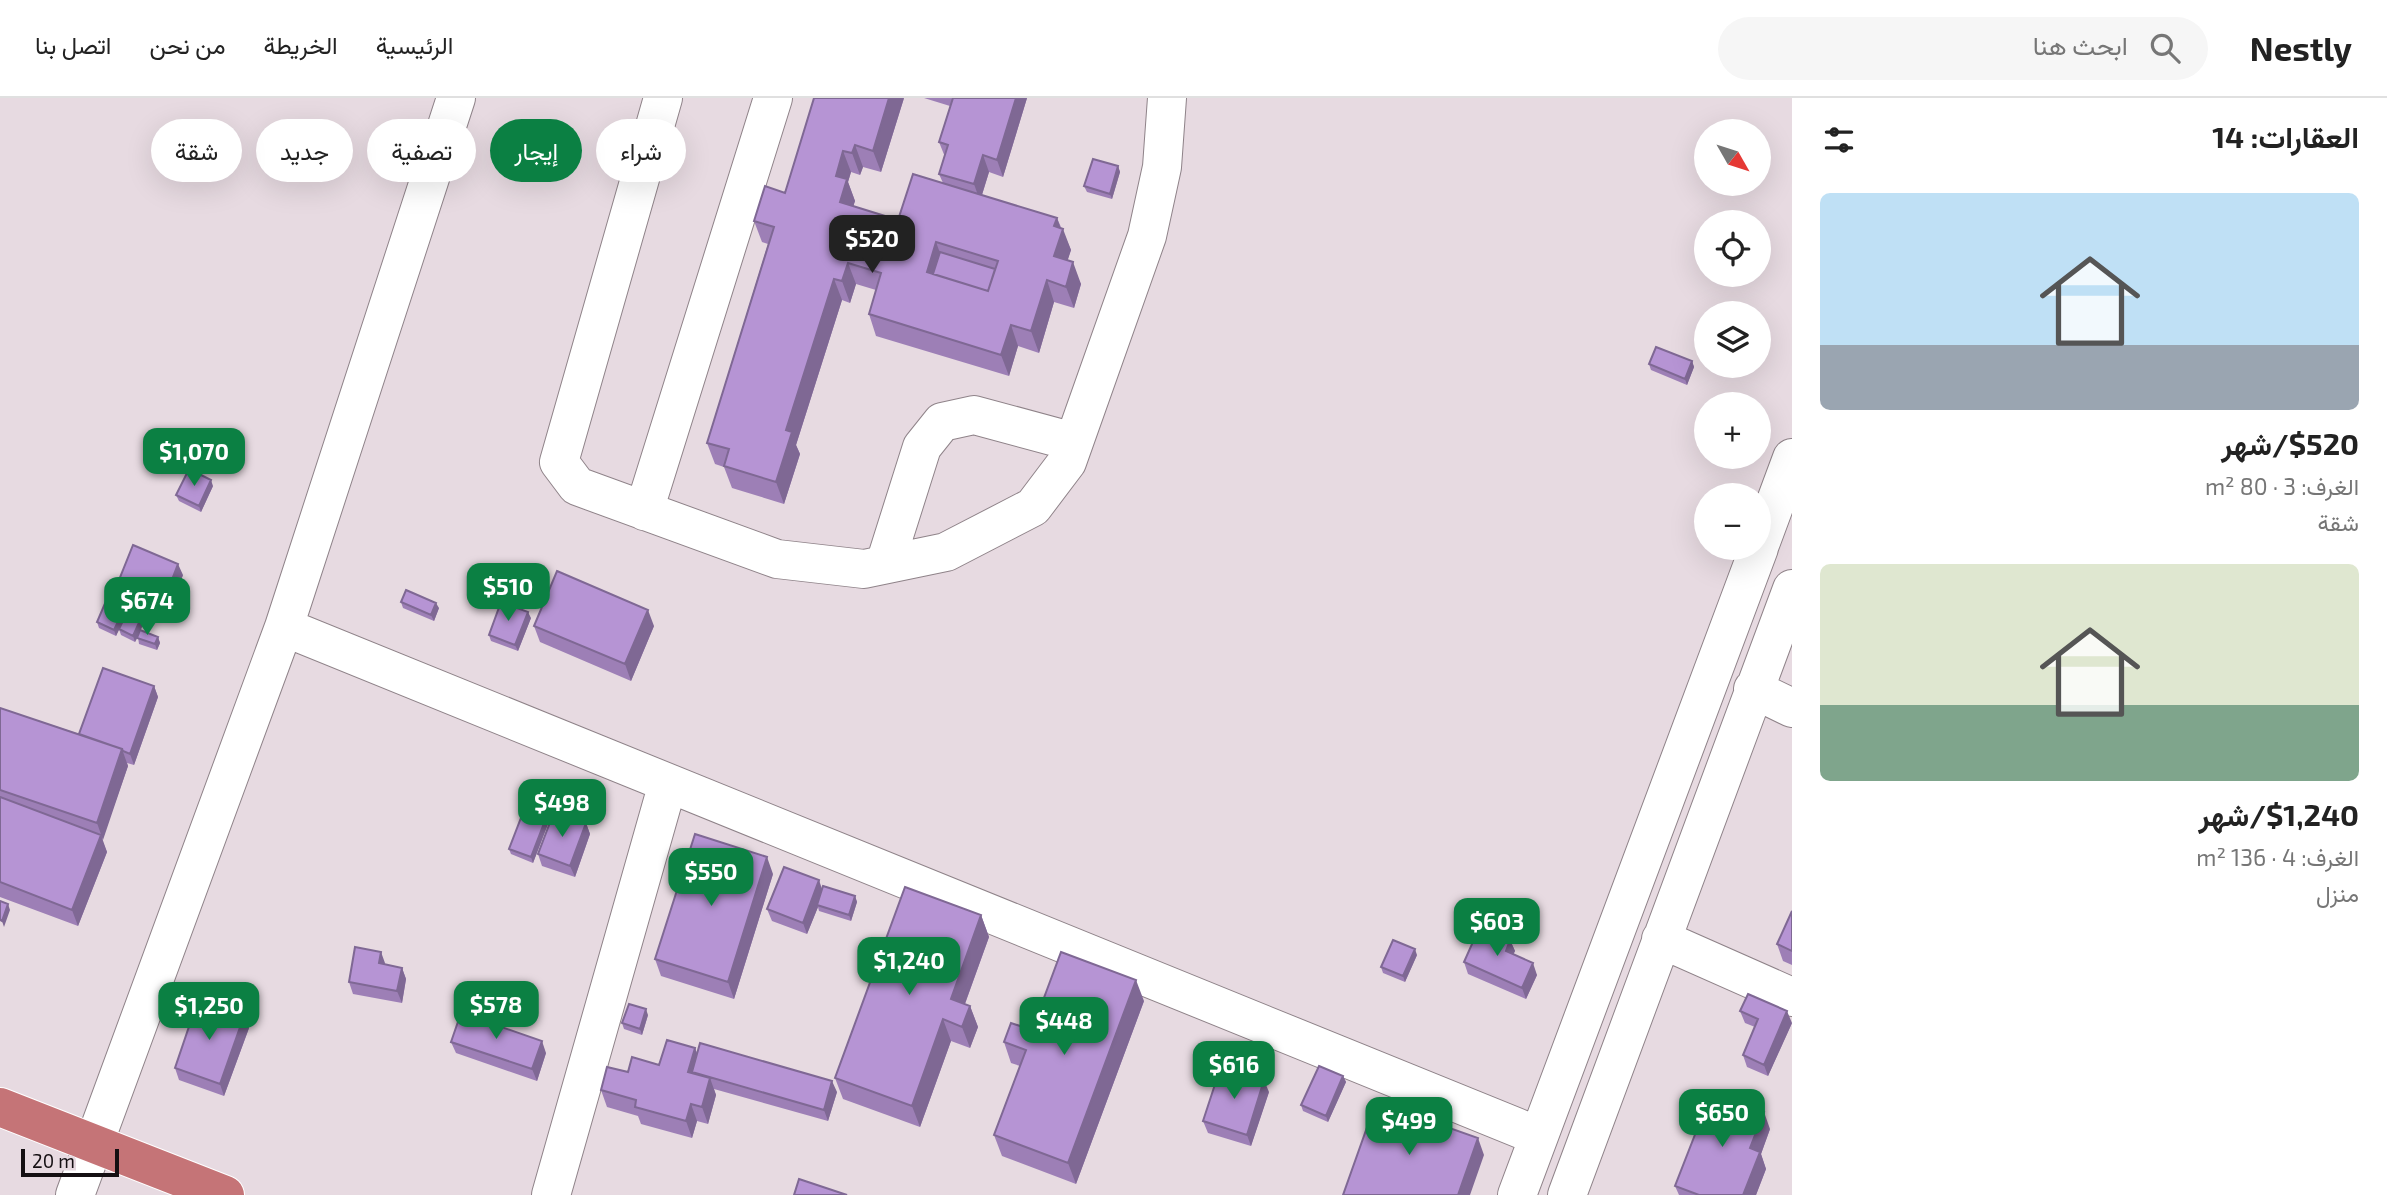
<!DOCTYPE html>
<html lang="ar">
<head>
<meta charset="utf-8">
<style>
  body { margin:0; font-family:"Exo 2",Vazirmatn,sans-serif; background:#f6f6f6; color:#222; direction:rtl; height:100vh; display:flex; flex-direction:column; font-size:26px; white-space:nowrap }
  * { box-sizing:border-box; margin:0 }
  p { font-size:23px; color:#767676 }
  .icon { flex:none; width:38px; height:38px; fill:none; stroke:currentColor; stroke-width:2; stroke-linecap:round; stroke-linejoin:round }
  .map { position:relative; flex:1; overflow:hidden; direction:ltr }
  .side { display:flex; flex-direction:column; background:#fff; width:595px }
  .side>* { flex:none }
  .top-card { position:absolute; left:21px; top:21px; width:665px; height:63px; direction:rtl; display:flex; gap:14px }
  .needle { width:46px; rotate:129deg }
  .fabs { position:absolute; left:1694px; top:21px; display:grid; gap:14px }
  .fabs a { display:grid; place-items:center; width:77px; height:77px; border-radius:50%; background:#fff; box-shadow:0 7px 28px #0002; font-size:35px }
  .scale { position:absolute; left:21px; bottom:18px; width:98px; box-sizing:border-box; padding-left:7px; border:4px solid #140f12; border-top:0; font-size:19px; line-height:24px; white-space:nowrap; color:#140f12; -webkit-text-stroke:5px #e7dae1; paint-order:stroke }
  .price { position:absolute; translate:-50% -60px; padding:0 16px; border-radius:14px; background:#0b8043; color:#fff; font-size:23px; line-height:46px; filter:drop-shadow(0 2px 4px #0008) }
  .price::after { content:''; position:absolute; left:50%; top:42px; width:21px; height:16px; margin-left:-10px; background:inherit; clip-path:polygon(0 0,100% 0,50% 100%) }
  .price.selected { background:#222; color:#fff }
  ul { padding:0; list-style:none }
  li { display:grid; align-content:center; gap:14px; height:371px; padding:0 28px }
  li span { display:grid; place-items:center; height:217px; border-radius:10px; color:#555 }
  li>.icon { margin-inline-start:auto }
  span .icon { width:126px; height:126px; fill:#fffc; stroke-width:1 }
  li b { font-size:30px }
  h2 { display:flex; justify-content:space-between; align-items:center; height:84px; padding:0 28px; font-size:30px }
  .chip { padding:0 24px; border-radius:32px; background:#fff; box-shadow:0 7px 28px #0002; font-size:24px; line-height:63px }
  .chip.selected { background:#0b8043; color:#fff }
  header { display:flex; align-items:center; gap:42px; box-sizing:border-box; height:98px; padding:0 35px; background:#fff; border-bottom:2px solid #e0e0e0 }
  header strong { font-size:33px }
  nav { display:flex; gap:38px; margin-inline-start:auto; font-size:24px }
  .search { width:490px; height:63px; background:#f6f6f6; display:flex; align-items:center; gap:18px; box-sizing:border-box; padding:0 24px; border-radius:38px; color:#767676; font-size:26px }
  main { display:flex; flex:1; min-height:0 }
  .map>svg:first-child { display:block }
  .lines { fill:none; stroke-linecap:round; stroke-linejoin:round }
  .minor-casing { stroke:#8f8389; stroke-width:40 }
  .highway-casing { stroke:#fff; stroke-width:40 }
  .minor { stroke:#fff; stroke-width:38 }
  .highway { stroke:#c57477; stroke-width:38 }
  .wall { fill:#9d7fb6 }
  .shaded-wall { fill:#7f6894 }
  .building { fill:#b694d4; stroke:#7f6894; stroke-width:2; fill-rule:evenodd }
</style>
</head>
<body>
<header>
<strong>Nestly</strong>
<div class="search"><svg class="icon" aria-label="search" viewBox="0 0 24 24"><circle cx="10" cy="10" r="6"/><path d="M15 15l6 6"/></svg>ابحث هنا</div>
<nav><a>الرئيسية</a><a>الخريطة</a><a>من نحن</a><a>اتصل بنا</a></nav>
</header>
<main>
<section class="side">
<h2>العقارات: 14<svg class="icon" aria-label="filters" viewBox="0 0 24 24"><path d="M4 7h16M4 17h16"/><circle cx="9" cy="7" r="2"/><circle cx="15" cy="17" r="2"/></svg></h2>
<ul>
<li><span style="background:linear-gradient(#bfe0f5 70%,#9aa5b1 0)"><svg class="icon" aria-label="home" viewBox="0 0 24 24"><path d="M3 11l9-7 9 7M6 9v11h12V9"/></svg></span><div><b>$520/شهر</b><p>الغرف: 3 · 80 m²</p><p>شقة</p></div></li>
<li><span style="background:linear-gradient(#dfe7d0 65%,#7fa58c 0)"><svg class="icon" aria-label="home" viewBox="0 0 24 24"><path d="M3 11l9-7 9 7M6 9v11h12V9"/></svg></span><div><b>$1,240/شهر</b><p>الغرف: 4 · 136 m²</p><p>منزل</p></div></li>
</ul>
</section>
<div class="map">
<svg width="1792" height="1097" viewBox="0 0 1792 1097">
  <rect width="100%" height="100%" fill="#e7dae1"/>
  <g class="lines">
    <!-- minor casing -->
    <g class="minor-casing">
      <path id="minor" d="M663,0L559,364L577,388L777,461L864,471L946,454L1033,409L1067,364L1147,138L1162,69L1167,0
        M644,413L773,0
        M1759,449L1792,360
        M885,466L922,349L942,324L974,317L1074,344
        M284,529L1538,1038
        M1753,591L1792,610
        M1661,841L1792,899
        M75,1097L284,529L456,0
        M551,1097L668,685
        M1517,1097L1759,450
        M1567,1097L1792,491"/>
    </g>
    <!-- highway casing -->
    <g class="highway-casing">
      <path id="highway" d="M0,1009L225,1097"/>
    </g>
    <!-- minor -->
    <use href="#minor" class="minor"/>
    <!-- highway -->
    <use href="#highway" class="highway"/>
  </g>
  <!-- wall -->
  <path class="wall" d="M904,0L881,74L863,69L860,77L851,74L848,84L855,103L853,108L898,122L943,85L939,76L945,59L939,44L950,8L924,0H1027L1003,79L989,74L982,97L1057,120L1071,152L1067,163L1081,186L1074,210L1054,204L1039,255L1018,248L1009,278L876,238L869,216L876,192L856,186L850,205L842,202L796,347L800,356L784,406L732,390L724,369L715,366L707,345L768,146L762,144L754,123L785,95Z
    M1118,68L1120,74L1112,101L1087,94L1084,88Z
    M1692,263L1694,269L1687,287L1651,272L1649,266Z
    M213,388L201,414L179,403L176,397Z
    M183,477L165,521L119,503L115,492Z
    M401,504L439,510L434,523L403,510Z
    M124,511L126,517L116,538L99,530L97,524Z
    M531,520L518,553L491,543L489,537Z
    M144,524L141,532L158,539L160,545L157,552L139,546L138,539L135,544L121,537L119,531Z
    M534,528H654L631,583L540,544Z
    M154,588L158,599L134,667L127,665L128,668L102,742L107,754L78,828L0,799V610L79,636Z
    M546,720L548,726L533,765L511,756L509,751Z
    M586,725L590,736L575,779L542,768L538,756Z
    M773,776L734,901L661,878L655,861Z
    M822,790L855,798L857,804L851,823L819,813L818,809L807,836L772,823L767,811Z
    M1792,813V867L1783,863L1777,846Z
    M981,817L989,839L965,906L970,908L978,929L970,950L951,943L920,1029L843,1001L835,980Z
    M1510,842L1515,853L1513,856L1537,877L1526,901L1468,876L1464,864Z
    M1417,857L1405,884L1383,875L1381,869Z
    M385,866L402,870L406,881L402,905L353,896L349,884Z
    M1144,903L1076,1086L1002,1058L994,1037L1020,968L1011,965L1004,944L1032,932Z
    M1740,913L1792,925L1768,978L1747,969L1743,957L1755,929L1745,925Z
    M648,917L642,937L624,931L622,925Z
    M244,918L249,930L224,998L179,982L175,970Z
    M451,944L546,955L537,983L456,955Z
    M695,950L697,955L837,994L828,1023L714,991L716,997L708,1026L697,1023L692,1040L641,1026L638,1018L607,1009L601,992L628,974L659,967Z
    M1343,978L1346,984L1328,1024L1303,1013L1301,1007Z
    M1269,994L1251,1048L1208,1035L1203,1023Z
    M1770,1031L1761,1056L1766,1071L1756,1097H1679L1675,1088Z"/>
  <!-- shaded-wall -->
  <path class="shaded-wall" d="M889,0H904L881,74L873,53Z
    M1016,0H1027L1003,79L997,62Z
    M855,47L863,69L860,77L852,55Z
    M843,53L851,74L848,84L855,103L848,125L840,104L836,78Z
    M983,57L989,74L980,103L974,86Z
    M1118,68L1120,74L1112,101L1110,96Z
    M1057,120L1062,134L1063,131L1071,152L1062,180L1054,158V128Z
    M936,144L944,166L938,186L927,174Z
    M1073,164L1081,186L1074,210L1066,189Z
    M848,165L856,186L850,205L842,183Z
    M834,181L842,202L796,347L800,356L784,406L776,384L786,332Z
    M1047,182L1054,204L1039,255L1031,233Z
    M1011,227L1018,248L1009,278L1001,257Z
    M1692,263L1694,269L1687,287L1685,281Z
    M211,382L213,388L201,414L199,408Z
    M178,466L183,477L165,521L161,510Z
    M436,505L439,510L434,523L431,517Z
    M124,511L126,517L116,538L114,532Z
    M648,512L654,528L631,583L625,566Z
    M528,514L531,520L518,553L515,547Z
    M142,518L144,524L135,544L133,538Z
    M158,539L160,545L157,552L155,546Z
    M154,588L158,599L134,667L130,656Z
    M122,651L128,668L103,742L97,725Z
    M546,720L548,726L533,765L531,759Z
    M586,725L590,736L575,779L570,768Z
    M101,737L107,754L78,828L72,812Z
    M767,759L773,776L734,901L728,884Z
    M819,782L823,794L817,807L818,809L807,836L803,825Z
    M855,798L857,804L851,823L849,817Z
    M8,806L10,812L4,829L2,823Z
    M981,817L989,839L959,922L951,901Z
    M1510,842L1515,853L1510,864L1506,853Z
    M1415,851L1417,857L1405,884L1403,878Z
    M381,854L385,865L383,877L379,865Z
    M1533,865L1537,877L1526,901L1522,890Z
    M402,870L406,881L402,905L397,893Z
    M1136,882L1144,903L1076,1086L1068,1065Z
    M970,908L978,929L970,950L962,929Z
    M646,911L648,917L642,937L640,931Z
    M1787,913L1792,925L1768,978L1764,967Z
    M244,918L249,930L224,998L220,986Z
    M943,921L951,943L920,1029L912,1008Z
    M542,943L546,955L537,983L532,971Z
    M695,950L701,967L696,985L688,974Z
    M1343,978L1346,984L1328,1024L1326,1018Z
    M710,980L716,997L708,1026L702,1009Z
    M1264,982L1269,994L1251,1048L1247,1037Z
    M832,983L837,994L828,1023L824,1012Z
    M691,1006L697,1023L692,1040L686,1023Z
    M1764,1014L1770,1031L1761,1056L1766,1071L1756,1097H1743L1750,1050Z
    M1478,1040L1484,1057L1470,1097H1458Z"/>
  <!-- building -->
  <path class="building" d="M814,0H889L873,53L855,47L852,55L843,53L836,78L847,81L840,104L898,122L913,76L1057,120L1054,128L1063,131L1054,158L1073,164L1066,189L1047,182L1031,233L1011,227L1001,257L869,216L881,175L848,165L842,183L834,181L786,332L792,334L776,384L724,368L729,351L707,345L774,129L754,123L765,88L785,95ZM936,144L998,163L988,193L927,174Z
    M953,0H1016L997,62L983,57L974,86L939,76L948,47L939,44Z
    M1093,61L1118,68L1110,96L1084,88Z
    M940,154L995,171L988,193L933,176Z
    M1656,249L1692,263L1685,281L1649,266Z
    M189,371L211,382L199,408L176,397Z
    M133,447L178,466L161,510L115,492Z
    M557,473L648,512L625,566L534,528Z
    M406,492L436,505L431,517L401,504Z
    M106,503L124,511L114,532L97,524Z
    M501,504L528,514L515,547L489,537Z
    M128,512L142,518L133,538L119,531Z
    M140,532L158,539L155,546L137,540Z
    M103,570L154,588L130,656L123,653L122,651L79,636Z
    M0,610L122,651L97,725L0,692Z
    M0,699L101,737L72,812L0,784Z
    M524,712L546,720L531,759L509,751Z
    M554,714L586,725L570,768L538,756Z
    M695,736L767,759L728,884L655,861Z
    M784,769L819,782L803,825L767,811Z
    M823,788L855,798L849,817L817,807Z
    M905,789L981,817L951,901L970,908L962,929L943,921L912,1008L835,980Z
    M0,803L8,806L2,823L0,822Z
    M1792,813V853L1777,846Z
    M1480,828L1510,842L1506,853L1533,865L1522,890L1464,864Z
    M1393,842L1415,851L1403,878L1381,869Z
    M355,849L381,854L379,865L402,870L397,893L349,884Z
    M1061,854L1136,882L1068,1065L994,1037L1026,952L1004,944L1011,925L1032,932Z
    M1748,896L1787,913L1764,967L1743,957L1758,921L1740,913Z
    M198,902L244,918L220,986L175,970Z
    M629,906L646,911L640,931L622,925Z
    M461,915L542,943L532,971L451,944Z
    M667,942L695,950L688,974L710,980L702,1009L691,1006L686,1023L635,1009L636,1002L601,992L607,969L628,974L632,959L659,967Z
    M700,945L832,983L824,1012L692,974Z
    M1221,968L1264,982L1247,1037L1203,1023Z
    M1319,968L1343,978L1326,1018L1301,1007Z
    M1712,993L1764,1014L1750,1050L1760,1054L1743,1097H1699L1675,1088Z
    M1376,1004L1478,1040L1458,1097H1343Z
    M799,1081L847,1097H794Z"/>
</svg>
<div class="fabs">
<a><svg class="needle" viewBox="-14 -14 28 28"><path d="M0-13l5 13h-10z" fill="#e53935"/><path d="M0 13l5-13h-10z" fill="#767676"/></svg></a>
<a><svg class="icon" aria-label="locate" viewBox="0 0 24 24"><circle cx="12" cy="12" r="6"/><path d="M12 2v4M12 18v4M2 12h4M18 12h4"/></svg></a>
<a><svg class="icon" aria-label="layers" viewBox="0 0 24 24"><path d="M12 4l9 5-9 5-9-5zM3 14l9 5 9-5"/></svg></a>
<a>+</a>
<a>−</a>
</div>
<div class="scale">20 m</div>
<b class="price selected" style="left:872px;top:177px">$520</b>
<b class="price" style="left:194px;top:390px">$1,070</b>
<b class="price" style="left:508px;top:525px">$510</b>
<b class="price" style="left:147px;top:539px">$674</b>
<b class="price" style="left:562px;top:741px">$498</b>
<b class="price" style="left:711px;top:810px">$550</b>
<b class="price" style="left:1497px;top:860px">$603</b>
<b class="price" style="left:909px;top:899px">$1,240</b>
<b class="price" style="left:496px;top:943px">$578</b>
<b class="price" style="left:209px;top:944px">$1,250</b>
<b class="price" style="left:1064px;top:959px">$448</b>
<b class="price" style="left:1234px;top:1003px">$616</b>
<b class="price" style="left:1722px;top:1051px">$650</b>
<b class="price" style="left:1409px;top:1059px">$499</b>
<div class="top-card">
<a class="chip">شراء</a>
<a class="chip selected">إيجار</a>
<a class="chip">تصفية</a>
<a class="chip">جديد</a>
<a class="chip">شقة</a>
</div>
</div>
</main>
</body>
</html>
